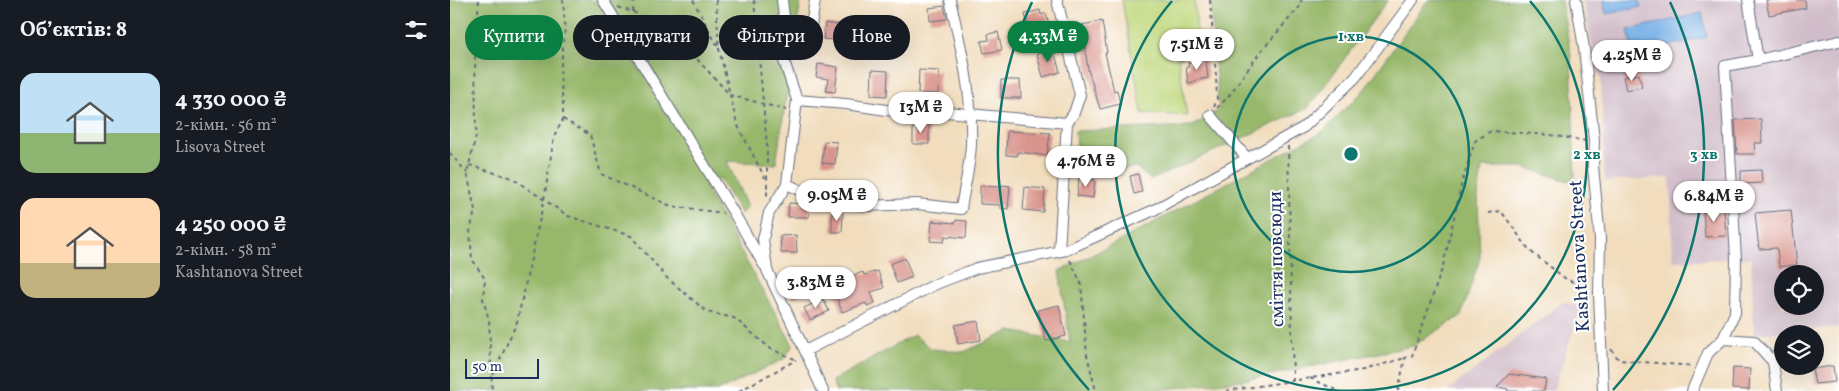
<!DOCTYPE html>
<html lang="uk">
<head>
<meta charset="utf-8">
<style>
  body { margin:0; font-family:Vollkorn,serif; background:#20242c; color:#f1f3f6; height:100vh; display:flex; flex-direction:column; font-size:19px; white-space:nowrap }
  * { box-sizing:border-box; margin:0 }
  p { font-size:16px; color:#9ea1a6 }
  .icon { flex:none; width:28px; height:28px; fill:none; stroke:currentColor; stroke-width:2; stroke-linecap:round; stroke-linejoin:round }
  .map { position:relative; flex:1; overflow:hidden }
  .drawer { display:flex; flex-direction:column; background:#171b24; width:450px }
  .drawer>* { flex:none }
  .hud { position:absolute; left:15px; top:15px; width:475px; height:45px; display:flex; gap:10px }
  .buttons { position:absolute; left:1324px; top:265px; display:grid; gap:10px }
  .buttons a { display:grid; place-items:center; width:50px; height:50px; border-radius:50%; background:#171b24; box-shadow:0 5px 20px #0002; font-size:25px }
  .scale { position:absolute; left:15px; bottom:12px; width:74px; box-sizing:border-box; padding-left:5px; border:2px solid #1b2f5e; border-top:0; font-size:14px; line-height:18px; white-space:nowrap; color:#1b2f5e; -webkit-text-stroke:4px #fff; paint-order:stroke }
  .price { position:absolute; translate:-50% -42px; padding:0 11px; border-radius:18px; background:#fff; color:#222; font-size:16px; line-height:32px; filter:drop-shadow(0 1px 2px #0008) }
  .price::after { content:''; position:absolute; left:50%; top:30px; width:15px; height:11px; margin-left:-8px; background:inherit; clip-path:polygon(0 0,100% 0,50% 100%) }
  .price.active { background:#0b8043; color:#fff }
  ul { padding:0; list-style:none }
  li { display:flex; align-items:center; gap:15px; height:125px; padding:0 20px }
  li span { display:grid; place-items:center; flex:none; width:140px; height:100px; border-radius:15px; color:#555 }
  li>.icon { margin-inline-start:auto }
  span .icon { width:60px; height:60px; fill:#fffc; stroke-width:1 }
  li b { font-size:21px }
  h2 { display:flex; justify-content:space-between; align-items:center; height:60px; padding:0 20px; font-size:21px }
  .tag { padding:0 18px; border-radius:22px; background:#171b24; box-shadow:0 5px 20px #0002; font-size:18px; line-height:45px }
  .tag.active { background:#0b8043; color:#fff }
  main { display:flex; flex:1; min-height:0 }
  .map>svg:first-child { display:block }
  .industrial { fill:#d1bdc9; fill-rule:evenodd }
  .green { fill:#bfd77b; stroke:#6d836c }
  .forest { fill:#97b86b; stroke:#597464 }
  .water { fill:#75aee5; stroke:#486ea2 }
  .building { fill:#d9958d }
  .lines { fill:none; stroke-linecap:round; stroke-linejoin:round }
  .minor-casing { stroke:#666c7f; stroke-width:12 }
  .path { stroke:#666c7f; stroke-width:2; stroke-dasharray:4 4; stroke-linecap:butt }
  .minor { stroke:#fff; stroke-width:10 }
  .ring { fill:none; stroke:#0f766e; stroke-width:2.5 }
  .labels { text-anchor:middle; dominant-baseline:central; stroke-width:4; stroke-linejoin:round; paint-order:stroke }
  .street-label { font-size:19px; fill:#1b2f5e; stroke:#fff }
  .centre { fill:#0f766e; stroke:#fff; stroke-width:2.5 }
  .ring-label { font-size:15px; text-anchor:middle; font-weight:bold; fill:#0f766e; stroke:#fff; stroke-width:4; stroke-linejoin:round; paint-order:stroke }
</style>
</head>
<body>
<main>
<section class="drawer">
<h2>Об’єктів: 8<svg class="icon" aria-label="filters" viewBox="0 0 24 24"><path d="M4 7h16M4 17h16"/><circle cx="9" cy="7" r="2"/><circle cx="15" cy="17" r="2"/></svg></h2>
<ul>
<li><span style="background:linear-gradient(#bfe0f5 60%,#8fb573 0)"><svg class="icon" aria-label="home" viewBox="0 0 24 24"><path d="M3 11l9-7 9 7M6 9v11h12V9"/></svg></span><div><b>4 330 000 ₴</b><p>2-кімн. · 56 m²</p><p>Lisova Street</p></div></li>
<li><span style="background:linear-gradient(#ffd9b3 65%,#c2b280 0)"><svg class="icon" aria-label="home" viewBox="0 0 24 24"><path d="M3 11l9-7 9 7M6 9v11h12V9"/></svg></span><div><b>4 250 000 ₴</b><p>2-кімн. · 58 m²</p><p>Kashtanova Street</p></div></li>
</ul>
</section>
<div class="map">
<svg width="1389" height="391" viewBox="0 0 1389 391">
  <rect width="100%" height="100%" fill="#fff"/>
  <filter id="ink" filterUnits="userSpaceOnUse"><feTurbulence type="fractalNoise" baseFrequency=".02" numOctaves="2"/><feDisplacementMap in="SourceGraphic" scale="10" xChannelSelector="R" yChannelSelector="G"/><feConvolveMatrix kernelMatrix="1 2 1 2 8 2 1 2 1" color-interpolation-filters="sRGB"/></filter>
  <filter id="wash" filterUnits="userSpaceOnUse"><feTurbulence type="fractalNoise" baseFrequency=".0096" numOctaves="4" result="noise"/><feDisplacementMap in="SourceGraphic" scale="20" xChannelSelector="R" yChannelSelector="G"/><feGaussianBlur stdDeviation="1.12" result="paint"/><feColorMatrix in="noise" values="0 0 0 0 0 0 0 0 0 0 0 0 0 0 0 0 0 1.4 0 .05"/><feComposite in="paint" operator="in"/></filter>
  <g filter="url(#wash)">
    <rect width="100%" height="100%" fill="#f1ddbd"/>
    <!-- industrial -->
    <path class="industrial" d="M1133,0H1389V327L1304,334L1301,258L1223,261L1220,178L1155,181L1151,77L1147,72ZM1332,274H1365V306H1332Z
      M1113,302L1131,307L1103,391H997Z"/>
    <!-- green -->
    <path class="green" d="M672,0H744L749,52L728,58L737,116L692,113Z"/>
    <!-- forest -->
    <path class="forest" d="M0,0H351L326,164L277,161L297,207L291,214L269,178L254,185L343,345L334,359L268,391H0Z
      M760,0H938L858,108L701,180L686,167L631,177L625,131L743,126L769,110Z
      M978,0H1111L1121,56L1125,183L1073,167H1032L1028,197L1030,258L1011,316L963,346L794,380L697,391H386L382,381L464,335L482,349L514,352L560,331L620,342L609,271L662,245L872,132L914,90Z"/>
    <!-- water -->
    <path class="water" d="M1153,0H1189L1191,7L1156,14Z
      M1252,13L1257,37L1183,54L1178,30Z"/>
    <g id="blocks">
      <!-- building -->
      <path class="building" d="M1316,0H1355L1356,8L1319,15Z
        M494,6L497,19L480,21L479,8Z
        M590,10L591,15L596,13L600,30L580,35L575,14Z
        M652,21L657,53H655L664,91L667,90L670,104L650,109L638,69L635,49L636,48L632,25Z
        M403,22L414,23L411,47L401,46V42L373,39L375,23L403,27Z
        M548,32L552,50L534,53L531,41L539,40L538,34Z
        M604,50L610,72L593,77L587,54Z
        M756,60L758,78L746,80L745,82L738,83L736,67H739L738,63Z
        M368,64L388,67L385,92L376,91L378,79L366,77Z
        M422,70L438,71L437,96L421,95Z
        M469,70L489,71L488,94L468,93Z
        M1189,74L1192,87L1176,90L1173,77Z
        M551,80H570L571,98H551Z
        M1311,119L1312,143H1304L1305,154H1287L1285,120Z
        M463,123H479V144H463Z
        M557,131L600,133L597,156L568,152L567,156L556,155Z
        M374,141L387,142L385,164L372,163Z
        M1311,170L1312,183L1291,184V171Z
        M688,174L692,192L684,194L680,176Z
        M629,178L645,180L643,198L627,196Z
        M552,185L560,186L558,209L550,208V205L530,204V186L552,187Z
        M575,187L595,189L593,212L573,210Z
        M339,203L360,204L359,217H338Z
        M1274,208L1276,236L1255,237L1253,209Z
        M1341,210L1347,265L1329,267L1327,248L1309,249L1305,213Z
        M382,212L393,213L392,232H382Z
        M506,220L517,221L516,238L495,236L494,242L480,241L482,221L505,223Z
        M346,235L347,253H331L330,236Z
        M455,258L462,277L447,283L440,264Z
        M428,271L434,288L421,292L425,303L417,306L416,303L392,312L385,292L389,290L388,288L405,282L402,276L413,272L414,275Z
        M342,278L351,294L343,298L335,282Z
        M373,299L379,311L360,320L354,308Z
        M609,305L616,336L596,341L588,310Z
        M528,321L531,340L508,344L505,325Z
        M1383,366L1385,382L1365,384L1362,369Z
        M1283,368L1300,369L1299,390L1282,389Z
        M1059,374L1096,379L1094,391H1057L1058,389L1047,387Z"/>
    </g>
  </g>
  <g filter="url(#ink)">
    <use href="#blocks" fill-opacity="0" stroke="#666c7f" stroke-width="1"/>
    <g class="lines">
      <!-- minor casing -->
      <g class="minor-casing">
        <path id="minor" d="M153,0L285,215L314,265
          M332,0L335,25
          M365,0L361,26L335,25L334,61L347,100L337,184L319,213L313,239L317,270L355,351L486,284L527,268L616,250L704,210L854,127L905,78L963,0
          M1126,0L1134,48L1144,140L1143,166L1150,239L1149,294L1153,391
          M1308,60L1389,41
          M347,100L396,104L450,112L486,111L617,123L624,113L630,95L607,0
          M760,115L797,158
          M337,184L358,194L415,206L467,204L511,209C514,188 520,166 521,144C523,97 511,46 500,0
          M609,251L617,123
          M1273,339L1285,313L1286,259L1275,66L1308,60L1298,0
          M355,351L373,391
          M1323,362L1332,348
          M1242,391L1258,353L1273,339L1304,341L1323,362L1327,391"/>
      </g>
      <!-- path -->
      <path class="path" d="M29,0L25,47L26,136L17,173L25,210L20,232L22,259L35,279L33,299L39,320L42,391
        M243,0L268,47
        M266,0L269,49L287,124L315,178
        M304,0L317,147V197
        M760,0L766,76L767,100L764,107
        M168,7L188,14L235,46L280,95L336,110
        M183,12L184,0
        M767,108L778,97L811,51L851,5V0
        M113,119L140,135L151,174L221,206L273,213
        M838,146L843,381
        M0,153L17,173
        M19,165L62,178L118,216L181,236L217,278L257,312L284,318L321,349L347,360
        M1038,213L1051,211L1080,251L1116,279L1139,289
        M620,260L631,283L637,355L646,391
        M1161,349L1169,360L1243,366
        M43,375L67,322L94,200L104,137L113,119V104L110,76L115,27L113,0
        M860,378L888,391
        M289,391L346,360
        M776,391L913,370L955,358
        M948,391L955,358L962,356L993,266L1012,182L1025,141L1041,131L1101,135L1136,141"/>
      <!-- minor -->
      <use href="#minor" class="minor"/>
    </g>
  </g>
  <!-- distance rings -->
  <g class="ring">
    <circle cx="901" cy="154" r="118"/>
    <path d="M1080 1A236 236 0 1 1 722 1"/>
    <path d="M639 390A353 353 0 0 1 582 2M1220 2A353 353 0 0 1 1163 390"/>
  </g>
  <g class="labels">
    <!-- street labels -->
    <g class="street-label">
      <text transform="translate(1130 256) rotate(-93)">Kashtanova Street</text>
      <text transform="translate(827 259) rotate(-91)">сміття повсюди</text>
    </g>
  </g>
  <circle cx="901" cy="154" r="8" class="centre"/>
  <g class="ring-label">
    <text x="901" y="41">1 хв</text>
    <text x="1137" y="159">2 хв</text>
    <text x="1254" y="159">3 хв</text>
  </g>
</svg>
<div class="buttons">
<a><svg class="icon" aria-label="locate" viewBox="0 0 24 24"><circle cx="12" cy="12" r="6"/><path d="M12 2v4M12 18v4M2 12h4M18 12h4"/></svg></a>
<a><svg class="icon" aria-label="layers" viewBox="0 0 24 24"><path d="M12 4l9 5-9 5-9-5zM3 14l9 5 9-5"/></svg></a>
</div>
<div class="scale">50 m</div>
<b class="price active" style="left:598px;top:63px">4.33M ₴</b>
<b class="price" style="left:747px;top:71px">7.51M ₴</b>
<b class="price" style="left:1182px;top:82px">4.25M ₴</b>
<b class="price" style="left:471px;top:134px">13M ₴</b>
<b class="price" style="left:636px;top:188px">4.76M ₴</b>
<b class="price" style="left:387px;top:222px">9.05M ₴</b>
<b class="price" style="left:1264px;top:223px">6.84M ₴</b>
<b class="price" style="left:366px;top:309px">3.83M ₴</b>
<div class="hud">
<a class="tag active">Купити</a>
<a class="tag">Орендувати</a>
<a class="tag">Фільтри</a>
<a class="tag">Нове</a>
</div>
</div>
</main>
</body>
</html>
